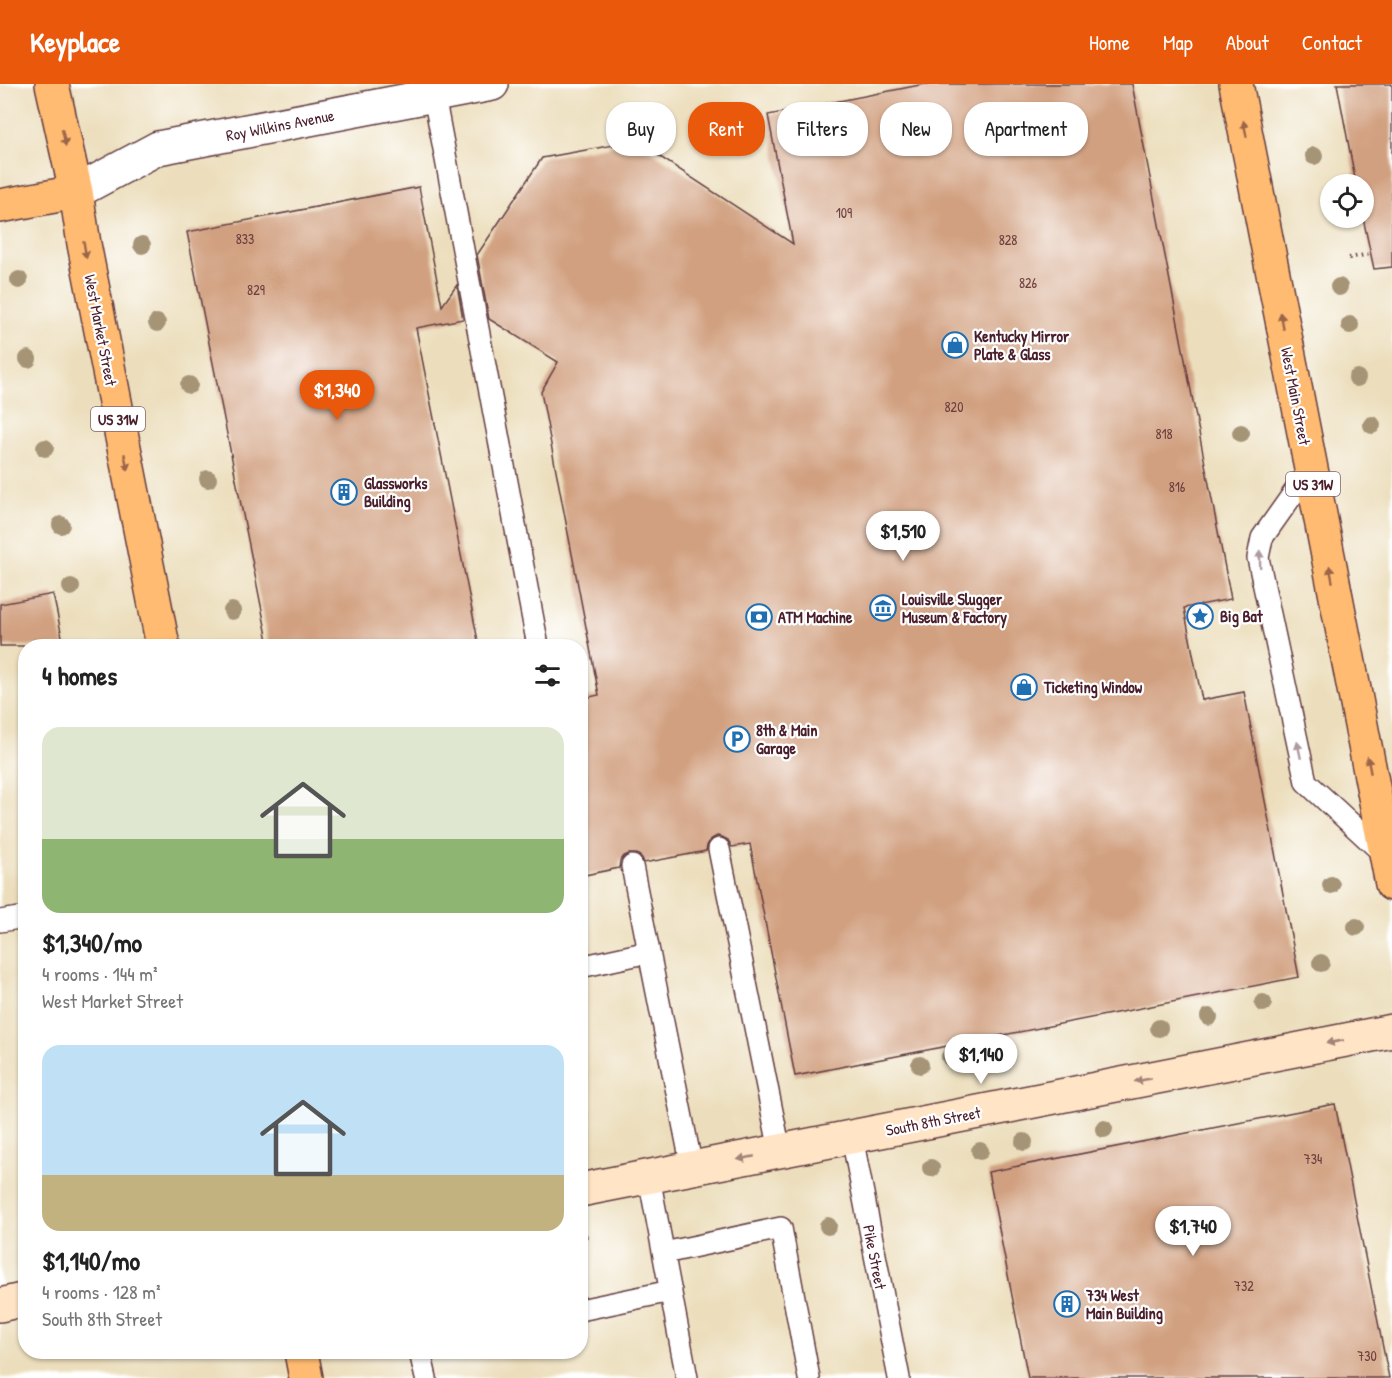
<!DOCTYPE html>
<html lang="en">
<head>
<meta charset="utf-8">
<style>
  body { margin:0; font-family:"Patrick Hand",sans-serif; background:#f6f6f6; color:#222; height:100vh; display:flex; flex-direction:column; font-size:22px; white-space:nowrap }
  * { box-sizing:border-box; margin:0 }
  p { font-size:20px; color:#767676 }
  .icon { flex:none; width:33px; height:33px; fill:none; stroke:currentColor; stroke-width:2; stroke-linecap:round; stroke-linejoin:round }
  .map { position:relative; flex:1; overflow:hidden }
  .panel { position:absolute; left:18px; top:555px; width:570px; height:720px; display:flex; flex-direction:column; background:#fff; border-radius:24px; box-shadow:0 2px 4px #0004 }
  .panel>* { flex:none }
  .banner { position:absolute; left:606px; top:18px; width:570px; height:54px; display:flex; gap:12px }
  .buttons { position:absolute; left:1320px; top:90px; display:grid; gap:12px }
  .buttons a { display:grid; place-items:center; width:54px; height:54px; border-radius:50%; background:#fff; box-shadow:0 2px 4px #0004; font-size:30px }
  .price { position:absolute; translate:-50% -51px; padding:0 14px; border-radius:21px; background:#fff; color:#222; font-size:20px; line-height:39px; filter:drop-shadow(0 2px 3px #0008) }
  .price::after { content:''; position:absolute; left:50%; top:36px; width:18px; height:14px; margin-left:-9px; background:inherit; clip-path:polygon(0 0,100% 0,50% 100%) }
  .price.current { background:#ea580c; color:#fff }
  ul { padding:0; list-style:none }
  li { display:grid; align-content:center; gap:12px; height:318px; padding:0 24px }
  li span { display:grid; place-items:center; height:186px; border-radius:18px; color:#555 }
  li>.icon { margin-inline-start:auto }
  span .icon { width:108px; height:108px; fill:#fffc; stroke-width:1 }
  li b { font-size:26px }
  h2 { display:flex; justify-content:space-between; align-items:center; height:72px; padding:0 24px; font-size:26px }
  .tag { padding:0 21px; border-radius:24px; background:#fff; box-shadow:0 2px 4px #0004; font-size:21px; line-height:54px }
  .tag.current { background:#ea580c; color:#fff }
  header { display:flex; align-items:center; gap:36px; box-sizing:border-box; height:84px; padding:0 30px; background:#ea580c; color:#fff }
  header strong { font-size:28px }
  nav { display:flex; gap:33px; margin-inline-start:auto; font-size:21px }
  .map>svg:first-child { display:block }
  .building { fill:#d1a080 }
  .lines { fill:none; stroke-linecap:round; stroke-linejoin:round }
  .lane-casing { stroke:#623c41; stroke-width:24 }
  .street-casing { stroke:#623c41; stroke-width:36 }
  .secondary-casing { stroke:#623c41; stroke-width:36 }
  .primary-casing { stroke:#623c41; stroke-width:36 }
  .path { stroke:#623c41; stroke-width:4; stroke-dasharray:1.5 4.5; stroke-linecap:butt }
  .lane { stroke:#fff; stroke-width:21 }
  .street { stroke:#fff; stroke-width:33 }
  .secondary { stroke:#ffe4c6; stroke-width:33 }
  .primary { stroke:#ffbb71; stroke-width:33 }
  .tree { fill:#a69477 }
  .oneway { fill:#9b654a }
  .oneway2 { fill:#ae9aa0 }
  .oneway3 { fill:#a48278 }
  .labels { text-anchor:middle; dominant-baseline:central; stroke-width:4.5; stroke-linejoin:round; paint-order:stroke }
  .number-label { font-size:14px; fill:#6c3f40 }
  .shield { fill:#fff; stroke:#80626b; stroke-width:1.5 }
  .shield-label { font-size:15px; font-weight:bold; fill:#4a1f2b }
  .street-label { font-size:16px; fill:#4a1f2b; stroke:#fff }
  .poi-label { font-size:16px; font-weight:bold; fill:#4a1f2b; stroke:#fff; text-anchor:start }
</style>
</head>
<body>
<header>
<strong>Keyplace</strong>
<nav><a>Home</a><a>Map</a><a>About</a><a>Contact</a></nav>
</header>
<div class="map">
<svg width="1392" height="1294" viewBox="0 0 1392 1294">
  <rect width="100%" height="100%" fill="#fff"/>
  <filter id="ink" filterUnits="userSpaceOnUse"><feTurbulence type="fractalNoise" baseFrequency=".0167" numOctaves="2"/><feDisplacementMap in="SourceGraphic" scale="12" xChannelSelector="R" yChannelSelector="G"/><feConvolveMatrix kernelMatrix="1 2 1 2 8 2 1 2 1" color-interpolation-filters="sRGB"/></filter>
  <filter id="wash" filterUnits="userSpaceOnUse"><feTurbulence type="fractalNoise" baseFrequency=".008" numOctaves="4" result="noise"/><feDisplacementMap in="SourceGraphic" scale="24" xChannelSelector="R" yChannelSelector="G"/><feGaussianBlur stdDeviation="1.35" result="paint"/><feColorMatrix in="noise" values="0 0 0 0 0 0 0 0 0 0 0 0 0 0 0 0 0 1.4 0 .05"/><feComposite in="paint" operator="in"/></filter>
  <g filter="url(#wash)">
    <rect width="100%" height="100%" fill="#ecdebc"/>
    <g id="blocks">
      <!-- building -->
      <path class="building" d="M925,0H1132L1231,515L1184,524L1202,616L1244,608L1299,893L795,992L750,760L732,763L728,756L722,753L717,752L710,756L707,762L706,767L644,779L642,774L637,770H629L624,772L620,777L619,784L580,792V615L599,611L541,308L558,278L489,235L477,171L542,74L636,57L793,160L768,31Z
        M1337,0H1392V183L1374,185L1363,134L1364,100H1356Z
        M419,103L442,222L457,201L463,235L416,244L479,562H269L187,148Z
        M53,510L64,562H0V520Z
        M1335,1020L1389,1294H1028L988,1088Z"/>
    </g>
  </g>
  <g filter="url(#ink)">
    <use href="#blocks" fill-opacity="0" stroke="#623c41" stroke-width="1.5"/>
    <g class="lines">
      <!-- lane casing -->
      <g class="lane-casing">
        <path id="lane" d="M434,12L538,562
          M1310,386L1262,454L1258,474L1306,698L1386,772
          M719,765L780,1067
          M0,837L26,833
          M649,868L692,1084
          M580,883L649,868L632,782
          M852,1053L899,1294
          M649,1093L687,1294
          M664,1169L781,1144L809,1294
          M580,1226L671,1207
          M420,1268L426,1294"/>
      </g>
      <!-- street casing -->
      <g class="street-casing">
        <path id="street" d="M76,108L158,64L492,0"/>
      </g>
      <!-- secondary casing -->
      <g class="secondary-casing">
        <path id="secondary" d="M580,1106L1392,947
          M0,1221L26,1215"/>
      </g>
      <!-- primary casing -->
      <g class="primary-casing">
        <path id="primary" d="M52,0L76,108L84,160L163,562
          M1236,0L1392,800
          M0,122L76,108
          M301,1268L306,1294"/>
      </g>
      <!-- path -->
      <path class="path" d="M1349,174L1370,170
        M580,1153L591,1151"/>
      <!-- lane -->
      <use href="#lane" class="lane"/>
      <!-- street -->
      <use href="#street" class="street"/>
      <!-- secondary -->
      <use href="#secondary" class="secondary"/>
      <!-- primary -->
      <use href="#primary" class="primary"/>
    </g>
    <!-- trees -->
    <g class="tree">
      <circle cx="1314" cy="72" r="9"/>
      <circle cx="142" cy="161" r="9"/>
      <circle cx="19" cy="196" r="9"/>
      <circle cx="1339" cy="203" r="9"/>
      <circle cx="157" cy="239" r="9"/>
      <circle cx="1350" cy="241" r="9"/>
      <circle cx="28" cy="275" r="9"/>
      <circle cx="1357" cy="294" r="9"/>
      <circle cx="189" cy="301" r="9"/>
      <circle cx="1372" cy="341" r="9"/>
      <circle cx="1241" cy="349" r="9"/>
      <circle cx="45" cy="364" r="9"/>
      <circle cx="208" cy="395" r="9"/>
      <circle cx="61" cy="441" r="9"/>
      <circle cx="71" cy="503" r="9"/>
      <circle cx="232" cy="527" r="9"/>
      <circle cx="1331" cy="801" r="9"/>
      <circle cx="1356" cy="843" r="9"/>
      <circle cx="1321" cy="879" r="9"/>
      <circle cx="1263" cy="919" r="9"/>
      <circle cx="1209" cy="933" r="9"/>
      <circle cx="1159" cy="944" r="9"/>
      <circle cx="950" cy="973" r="9"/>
      <circle cx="920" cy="981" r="9"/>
      <circle cx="1104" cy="1045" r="9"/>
      <circle cx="1024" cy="1058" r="9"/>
      <circle cx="980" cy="1067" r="9"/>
      <circle cx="931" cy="1084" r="9"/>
      <circle cx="828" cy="1142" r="9"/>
    </g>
    <!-- one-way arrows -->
    <defs><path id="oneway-solid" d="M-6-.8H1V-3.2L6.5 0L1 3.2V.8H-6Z" transform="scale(1.5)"/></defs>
    <g class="oneway">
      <use href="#oneway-solid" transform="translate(1245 45) rotate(-101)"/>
      <use href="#oneway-solid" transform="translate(64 54) rotate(77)"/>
      <use href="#oneway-solid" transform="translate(85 166) rotate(80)"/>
      <use href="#oneway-solid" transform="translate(1282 237) rotate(-101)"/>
      <use href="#oneway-solid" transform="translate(126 378) rotate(79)"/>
      <use href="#oneway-solid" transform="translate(1331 490) rotate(-101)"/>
      <use href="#oneway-solid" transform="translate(1369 681) rotate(-101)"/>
    </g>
    <g class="oneway2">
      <use href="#oneway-solid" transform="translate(1260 475) rotate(-91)"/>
      <use href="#oneway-solid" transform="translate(1299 666) rotate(-102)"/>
    </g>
    <g class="oneway3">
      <use href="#oneway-solid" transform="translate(1335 958) rotate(169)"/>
      <use href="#oneway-solid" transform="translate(1143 996) rotate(169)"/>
      <use href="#oneway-solid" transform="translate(746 1074) rotate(169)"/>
    </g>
  </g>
  <!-- icons -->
  <defs>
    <g id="shop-ring" transform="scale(1.35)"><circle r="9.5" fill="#fff" stroke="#1f6fb2" stroke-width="1.5"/><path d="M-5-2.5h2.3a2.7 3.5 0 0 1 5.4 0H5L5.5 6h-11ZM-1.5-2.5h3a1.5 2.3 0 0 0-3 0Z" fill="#1f6fb2"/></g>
    <g id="building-ring" transform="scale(1.35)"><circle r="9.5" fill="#fff" stroke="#1f6fb2" stroke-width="1.5"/><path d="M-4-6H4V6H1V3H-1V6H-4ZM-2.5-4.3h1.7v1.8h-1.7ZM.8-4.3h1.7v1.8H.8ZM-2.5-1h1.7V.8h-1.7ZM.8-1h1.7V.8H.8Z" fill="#1f6fb2"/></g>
    <g id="museum-ring" transform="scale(1.35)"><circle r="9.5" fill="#fff" stroke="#1f6fb2" stroke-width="1.5"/><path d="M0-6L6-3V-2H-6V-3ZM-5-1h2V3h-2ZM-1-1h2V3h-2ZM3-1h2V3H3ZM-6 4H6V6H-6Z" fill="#1f6fb2"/></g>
    <g id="sight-ring" transform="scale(1.35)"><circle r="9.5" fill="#fff" stroke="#1f6fb2" stroke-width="1.5"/><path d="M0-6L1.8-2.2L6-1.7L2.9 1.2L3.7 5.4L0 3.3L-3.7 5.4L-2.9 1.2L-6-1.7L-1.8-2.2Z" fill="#1f6fb2"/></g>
    <g id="bank-ring" transform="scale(1.35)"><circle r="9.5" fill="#fff" stroke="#1f6fb2" stroke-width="1.5"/><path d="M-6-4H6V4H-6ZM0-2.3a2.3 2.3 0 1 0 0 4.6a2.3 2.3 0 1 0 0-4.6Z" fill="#1f6fb2"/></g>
    <g id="parking-ring" transform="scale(1.35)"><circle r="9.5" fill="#fff" stroke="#1f6fb2" stroke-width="1.5"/><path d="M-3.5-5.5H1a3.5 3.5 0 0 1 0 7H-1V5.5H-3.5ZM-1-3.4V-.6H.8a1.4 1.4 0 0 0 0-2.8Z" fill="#1f6fb2"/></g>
  </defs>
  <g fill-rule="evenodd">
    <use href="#shop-ring" x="955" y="261"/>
    <use href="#building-ring" x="344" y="408"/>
    <use href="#museum-ring" x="883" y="524"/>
    <use href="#sight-ring" x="1200" y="532"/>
    <use href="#bank-ring" x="759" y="533"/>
    <use href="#shop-ring" x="1024" y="603"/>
    <use href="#parking-ring" x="737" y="655"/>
    <use href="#building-ring" x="1067" y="1220"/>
  </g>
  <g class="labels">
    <!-- number labels -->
    <g class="number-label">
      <text x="844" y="128">109</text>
      <text x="245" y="154">833</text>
      <text x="1008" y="155">828</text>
      <text x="1028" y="198">826</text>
      <text x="256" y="205">829</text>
      <text x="954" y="322">820</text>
      <text x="1164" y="349">818</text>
      <text x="1177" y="402">816</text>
      <text x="1313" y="1074">734</text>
      <text x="1244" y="1201">732</text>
      <text x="1367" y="1271">730</text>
    </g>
    <!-- shield labels -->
    <g class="shield">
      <rect x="91" y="323" width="54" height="24" rx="4.5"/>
      <rect x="1286" y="388" width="54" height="24" rx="4.5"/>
    </g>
    <g class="shield-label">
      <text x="118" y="335">US 31W</text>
      <text x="1313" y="400">US 31W</text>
    </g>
    <!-- street labels -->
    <g class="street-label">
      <text transform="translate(280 41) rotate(-11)">Roy Wilkins Avenue</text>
      <text transform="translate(101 246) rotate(79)">West Market Street</text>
      <text transform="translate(1296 312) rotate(79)">West Main Street</text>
      <text transform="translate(933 1037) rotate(-11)">South 8th Street</text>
      <text transform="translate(875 1173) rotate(79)">Pike Street</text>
    </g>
    <!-- poi labels -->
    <g class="poi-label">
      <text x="974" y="252">Kentucky Mirror<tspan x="974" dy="18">Plate &amp; Glass</tspan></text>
      <text x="364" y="399">Glassworks<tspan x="364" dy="18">Building</tspan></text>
      <text x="902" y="515">Louisville Slugger<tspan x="902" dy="18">Museum &amp; Factory</tspan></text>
      <text x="1220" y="532">Big Bat</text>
      <text x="778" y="533">ATM Machine</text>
      <text x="1044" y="603">Ticketing Window</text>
      <text x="756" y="646">8th &amp; Main<tspan x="756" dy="18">Garage</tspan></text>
      <text x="1086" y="1211">734 West<tspan x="1086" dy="18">Main Building</tspan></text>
    </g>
  </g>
</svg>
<div class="buttons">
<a><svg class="icon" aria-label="locate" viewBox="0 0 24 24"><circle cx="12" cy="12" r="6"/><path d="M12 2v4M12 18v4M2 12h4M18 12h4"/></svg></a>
</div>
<b class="price current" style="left:337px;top:337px">$1,340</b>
<b class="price" style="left:903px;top:478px">$1,510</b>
<b class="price" style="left:981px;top:1001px">$1,140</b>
<b class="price" style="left:1193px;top:1173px">$1,740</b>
<div class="banner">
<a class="tag">Buy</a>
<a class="tag current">Rent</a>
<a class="tag">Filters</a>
<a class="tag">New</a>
<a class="tag">Apartment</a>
</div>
<section class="panel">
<h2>4 homes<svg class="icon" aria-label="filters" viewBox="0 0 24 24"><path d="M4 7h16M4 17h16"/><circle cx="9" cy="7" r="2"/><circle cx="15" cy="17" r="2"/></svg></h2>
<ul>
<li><span style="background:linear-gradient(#dfe7d0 60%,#8fb573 0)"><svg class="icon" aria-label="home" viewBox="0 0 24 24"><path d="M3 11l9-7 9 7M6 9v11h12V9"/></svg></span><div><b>$1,340/mo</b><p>4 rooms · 144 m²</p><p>West Market Street</p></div></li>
<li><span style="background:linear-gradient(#bfe0f5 70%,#c2b280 0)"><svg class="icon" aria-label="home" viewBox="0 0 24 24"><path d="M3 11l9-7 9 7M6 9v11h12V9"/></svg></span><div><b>$1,140/mo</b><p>4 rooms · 128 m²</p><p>South 8th Street</p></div></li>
</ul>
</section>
</div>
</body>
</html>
